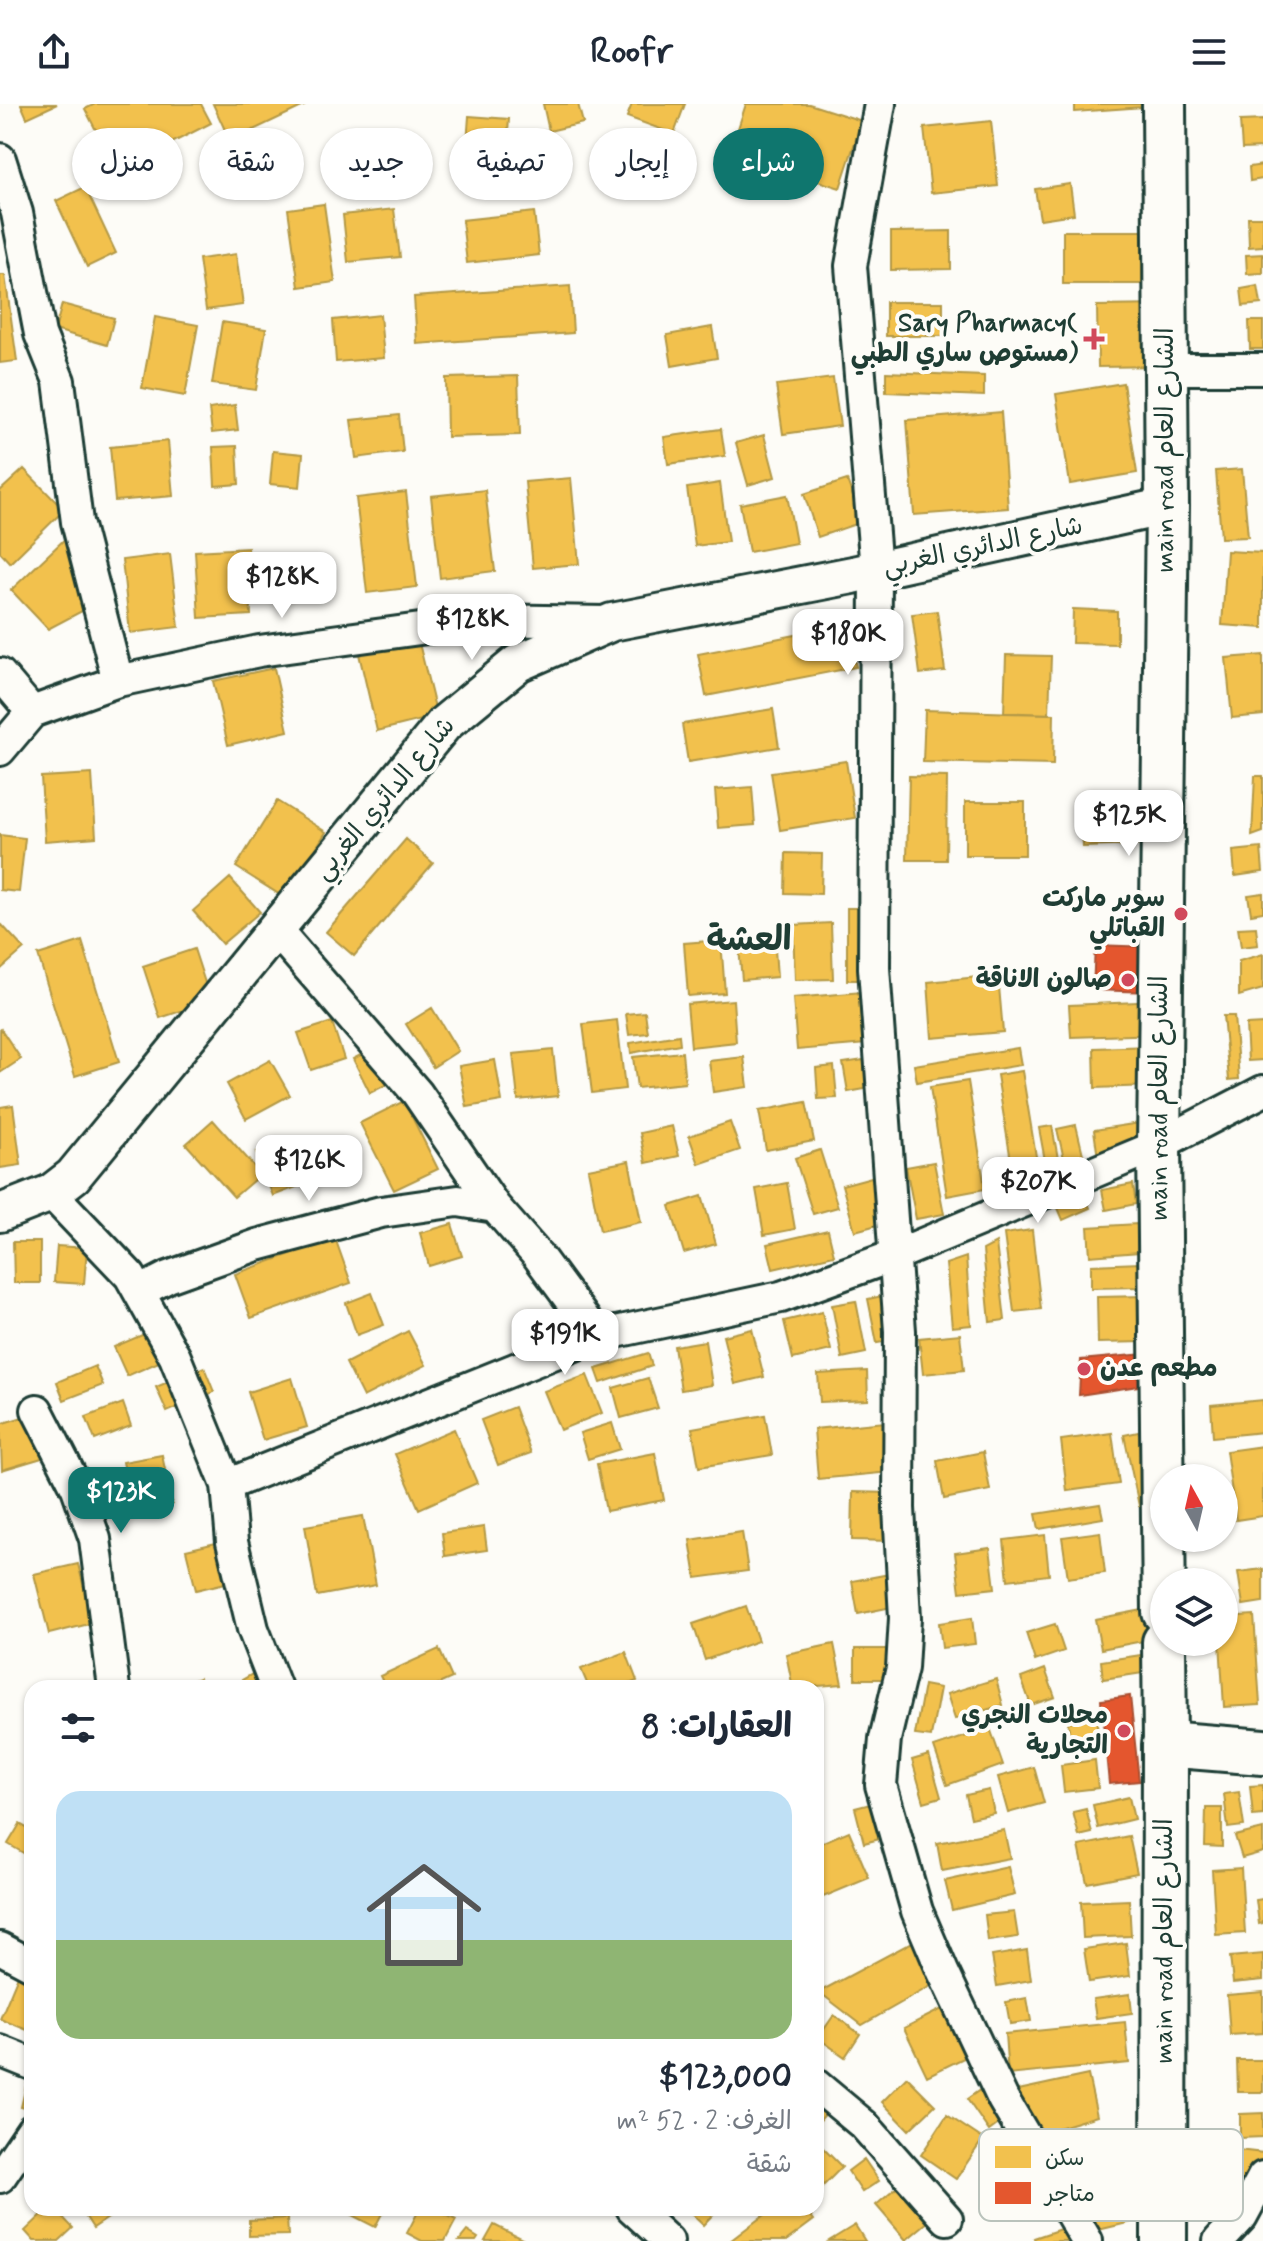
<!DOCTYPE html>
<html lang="ar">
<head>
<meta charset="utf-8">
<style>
  body { margin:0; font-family:Mynerve,"Playpen Sans Arabic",sans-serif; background:#f6f6f7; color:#1f2937; direction:rtl; height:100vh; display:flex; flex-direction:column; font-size:30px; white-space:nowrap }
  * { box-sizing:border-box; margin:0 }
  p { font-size:26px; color:#747a83 }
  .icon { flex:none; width:44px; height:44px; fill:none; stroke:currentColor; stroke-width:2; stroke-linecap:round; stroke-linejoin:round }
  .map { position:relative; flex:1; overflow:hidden; direction:ltr }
  .side { position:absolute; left:24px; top:1576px; width:800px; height:536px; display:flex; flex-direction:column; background:#fff; border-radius:24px; box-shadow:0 2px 6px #0004; direction:rtl }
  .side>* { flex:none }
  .top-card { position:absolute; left:24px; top:24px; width:800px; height:72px; direction:rtl; display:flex; gap:16px }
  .needle { width:52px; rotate:352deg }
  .tools { position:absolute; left:1150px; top:1360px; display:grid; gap:16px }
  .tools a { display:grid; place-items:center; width:88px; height:88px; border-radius:50%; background:#fff; box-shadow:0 2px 6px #0004; font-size:40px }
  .price { position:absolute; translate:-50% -68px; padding:0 18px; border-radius:16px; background:#fff; color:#222; font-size:26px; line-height:52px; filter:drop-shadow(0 2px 4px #0008) }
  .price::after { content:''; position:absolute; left:50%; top:48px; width:24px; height:18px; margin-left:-12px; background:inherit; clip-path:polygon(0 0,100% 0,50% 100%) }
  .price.current { background:#0f766e; color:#fff }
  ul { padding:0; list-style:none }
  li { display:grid; align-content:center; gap:16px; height:424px; padding:0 32px }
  li span { display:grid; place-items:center; height:248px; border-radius:24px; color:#555 }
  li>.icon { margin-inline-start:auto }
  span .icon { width:144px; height:144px; fill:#fffc; stroke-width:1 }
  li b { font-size:34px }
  h2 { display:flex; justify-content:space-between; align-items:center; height:96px; padding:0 32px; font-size:34px }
  .tag { padding:0 28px; border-radius:36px; background:#fff; box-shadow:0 2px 6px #0004; font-size:28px; line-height:72px }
  .tag.current { background:#0f766e; color:#fff }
  header { display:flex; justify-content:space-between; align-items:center; height:104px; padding:0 32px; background:#fff; font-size:36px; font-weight:800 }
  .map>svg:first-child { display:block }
  .homes { fill:#f2c14e; stroke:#b39946; stroke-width:2 }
  .shops { fill:#e4572e; stroke:#a94f30; stroke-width:2 }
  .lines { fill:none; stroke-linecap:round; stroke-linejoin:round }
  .minor-casing { stroke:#1f3d34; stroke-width:36 }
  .tertiary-casing { stroke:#1f3d34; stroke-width:42 }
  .secondary-casing { stroke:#1f3d34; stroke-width:48 }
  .primary-casing { stroke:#1f3d34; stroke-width:50 }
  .minor { stroke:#fdfcf7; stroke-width:30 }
  .tertiary { stroke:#fdfcf7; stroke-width:36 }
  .secondary { stroke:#fdfcf7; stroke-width:42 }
  .primary { stroke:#fdfcf7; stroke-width:44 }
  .poi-dot { fill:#d1495b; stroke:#fdfcf7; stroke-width:3 }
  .labels { text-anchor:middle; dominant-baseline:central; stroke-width:8; stroke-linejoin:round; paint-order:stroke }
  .poi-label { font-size:26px; font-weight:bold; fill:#1f3d34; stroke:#fdfcf7; text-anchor:end }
  .street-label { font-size:26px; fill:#1f3d34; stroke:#fdfcf7 }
  .district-label { font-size:34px; font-weight:bold; fill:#1f3d34; stroke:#fdfcf7 }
  .key { fill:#fdfcf7; stroke:#bac3bc; stroke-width:2 }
  .key-label { font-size:22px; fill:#1f3d34 }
</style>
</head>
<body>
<header><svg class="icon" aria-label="menu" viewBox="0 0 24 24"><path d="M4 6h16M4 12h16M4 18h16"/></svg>Roofr<svg class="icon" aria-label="share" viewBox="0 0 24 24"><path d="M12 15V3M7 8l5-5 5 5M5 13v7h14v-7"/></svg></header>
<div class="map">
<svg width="1263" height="2137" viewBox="0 0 1263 2137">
  <rect width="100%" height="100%" fill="#fdfcf7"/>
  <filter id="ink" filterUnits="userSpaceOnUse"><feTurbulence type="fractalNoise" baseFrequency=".0125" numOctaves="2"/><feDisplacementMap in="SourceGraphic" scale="16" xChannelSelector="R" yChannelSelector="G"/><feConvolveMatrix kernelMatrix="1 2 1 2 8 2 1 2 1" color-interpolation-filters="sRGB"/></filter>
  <g filter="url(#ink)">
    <!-- homes -->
    <path class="homes" d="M21,0H57L27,14Z
      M95,0H201L211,19L117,67L85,5Z
      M213,0H308L230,37Z
      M543,0H578L583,19L549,27Z
      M632,0H685L674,30L627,13Z
      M746,0H809L862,17L840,84L730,49Z
      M1075,0H1143V3L1075,8Z
      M469,12L509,15L505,70L465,67Z
      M1263,16V44L1242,45L1240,17Z
      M991,17L998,82L931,89L924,24Z
      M1263,61V75L1250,77L1249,63Z
      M1070,80L1074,110L1040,115L1035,85Z
      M85,83L116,149L87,163L56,97Z
      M324,100L335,178L299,183L288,105Z
      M394,105L400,153L348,158L343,111Z
      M534,108L539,151L467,159L462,116Z
      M1248,113H1263V142L1249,143Z
      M951,127V165L891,166V128Z
      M1063,127H1143L1142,180H1063Z
      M236,150L243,201L206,206L199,155Z
      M1263,150V169L1247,170L1246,151Z
      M0,171H5L17,257L0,259Z
      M570,182L573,229L417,240L414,193Z
      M1258,182L1261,200L1243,202L1241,185Z
      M886,198H943V232H886Z
      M62,200L114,214L107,241L55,226Z
      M1164,201V262L1098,263L1097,202Z
      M380,211L384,254L336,258L333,216Z
      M155,213L198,221L185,292L142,284Z
      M1249,217H1263V245H1250Z
      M222,218L266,225L256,286L212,280Z
      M712,223L717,254L672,262L667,231Z
      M886,268L984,272V292L886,288Z
      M518,272L520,331L447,333L446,274Z
      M833,274L840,322L783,330L776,281Z
      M1123,279L1137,369L1070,380L1056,290Z
      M235,301L238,326L212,329L209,305Z
      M1001,308L1008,404L914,411L907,316Z
      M399,311L403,348L356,354L351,316Z
      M721,325L725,352L668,360L664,333Z
      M764,331L775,373L748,381L736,339Z
      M168,337L173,392L115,397L110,343Z
      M237,342L239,380L215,382L213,343Z
      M273,347L303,350L300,383L270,380Z
      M24,365L64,406L10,459L0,448V387Z
      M1242,365L1248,433L1221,434L1216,367Z
      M571,374L579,460L533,464L525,378Z
      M847,376L862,418L818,433L804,390Z
      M720,379L728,438L695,442L687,384Z
      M485,386L495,467L440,474L431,392Z
      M406,388L417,483L367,489L356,394Z
      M787,391L796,439L749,448L740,400Z
      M69,431L84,506L48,525L11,486Z
      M248,444L251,511L199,514L195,447Z
      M1227,447L1263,449V524L1222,521Z
      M170,450L179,523L130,529L122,456Z
      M1073,505L1117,507V540L1072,539Z
      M937,507L945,567L920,570L912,510Z
      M847,521L856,563L706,592L698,550Z
      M418,535L437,612L377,627L359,550Z
      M1006,551L1051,552L1049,610L1004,609Z
      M1263,551V611L1232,614L1226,554Z
      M274,564L288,627L228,641L213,577Z
      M773,605L779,643L688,658L682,620Z
      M925,606L1054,610L1053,661L923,658Z
      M846,657L855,714L780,726L771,668Z
      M92,670L96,733L45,737L41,673Z
      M909,672L947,673L946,756H907Z
      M1255,672H1263V728L1252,732Z
      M752,683L755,721L718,724L715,686Z
      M1138,692L1139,741L1083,743L1081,694Z
      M277,697L326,728L285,794L236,763Z
      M965,698H1025V751H965Z
      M0,731L25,734L19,788L0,786Z
      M406,735L433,759L354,852L326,828Z
      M1261,744L1263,768L1235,772L1233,747Z
      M786,749L822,750L821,790L785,789Z
      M230,774L260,808L222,840L193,807Z
      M1263,789V808L1251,810L1248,791Z
      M847,804H881V876H847Z
      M831,819L833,875L795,876L793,821Z
      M2,821L24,845L0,866V823Z
      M1256,823L1258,841L1241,843L1238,824Z
      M774,831L777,873L742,876L738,834Z
      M721,836L725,889L688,892L684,839Z
      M82,837L119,958L75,972L38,851Z
      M194,845L211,897L160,914L143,862Z
      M1263,850V885L1239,892V857Z
      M998,871L1003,928L932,934L928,878Z
      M862,888L866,940L797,946L793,894Z
      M733,896L736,938L691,943L687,900Z
      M1160,897L1162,930L1071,933L1069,901Z
      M432,904L458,947L433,963L406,920Z
      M645,908L648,929L629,931L626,910Z
      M1223,912H1234L1239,975L1229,976Z
      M617,916L625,985L592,989L583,920Z
      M332,918L344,955L311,966L298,929Z
      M1263,920V956L1248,957L1246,921Z
      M1,925L21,955L0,969V926Z
      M679,931L680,940L631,949L630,939Z
      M1150,942L1151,982L1095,984L1094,944Z
      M376,943L394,977L370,989L353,955Z
      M1018,944L1021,961L917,978L914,961Z
      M553,946L558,992L518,996L513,950Z
      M682,948L685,979L637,984L633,953Z
      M744,953L748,983L713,988L709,957Z
      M871,955L876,983L848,988L843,959Z
      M270,956L290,991L246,1015L227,980Z
      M495,956L502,997L467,1003L459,962Z
      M834,962L837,994L818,995L816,964Z
      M1022,967L1040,1077L1015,1081L997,971Z
      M968,977L985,1085L947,1092L930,983Z
      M404,997L438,1065L394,1086L360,1019Z
      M806,998L814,1037L766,1046L759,1007Z
      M13,1001L21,1061L0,1064V1003Z
      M213,1016L261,1070L234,1093L186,1040Z
      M1153,1017L1159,1051L1099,1061L1094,1026Z
      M730,1018L740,1046L699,1060L689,1032Z
      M1076,1021L1086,1063L1067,1067L1057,1025Z
      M672,1022L679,1052L646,1059L640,1029Z
      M1052,1022L1061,1071L1048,1073L1039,1024Z
      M289,1035L307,1079L273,1092L256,1048Z
      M820,1046L838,1103L813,1110L795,1054Z
      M629,1057L641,1118L600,1127L588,1065Z
      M934,1058L944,1110L916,1115L906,1063Z
      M890,1068L903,1114L855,1127L842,1081Z
      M787,1079L795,1125L764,1131L756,1085Z
      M1133,1080L1136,1100L1106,1106L1102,1086Z
      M702,1092L716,1140L684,1149L670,1102Z
      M1085,1092L1090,1104L1063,1116L1058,1104Z
      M452,1120L462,1152L429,1162L420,1129Z
      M1137,1120L1139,1148L1090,1152L1088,1123Z
      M828,1126L834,1151L773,1165L767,1140Z
      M1032,1126L1041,1205L1014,1208L1004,1130Z
      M335,1134L351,1179L251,1214L235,1170Z
      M13,1138H40V1179H14Z
      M996,1139L1005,1216L990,1218L983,1146Z
      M57,1142L87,1144L84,1180L54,1178Z
      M966,1153L971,1221L952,1223L946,1160Z
      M1140,1159L1141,1183L1091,1184V1161Z
      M372,1189L384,1221L357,1231L346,1199Z
      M892,1190L900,1235L877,1239L868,1195Z
      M1145,1192L1146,1238L1098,1239L1097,1193Z
      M856,1197L866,1249L842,1254L832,1201Z
      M822,1208L831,1246L793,1255L784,1217Z
      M156,1225L168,1254L127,1272L114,1243Z
      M752,1225L764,1273L735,1280L723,1232Z
      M408,1227L426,1261L363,1293L346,1259Z
      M960,1230L964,1266L923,1270L919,1234Z
      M705,1237L712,1281L681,1286L674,1242Z
      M648,1249L652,1262L601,1279L596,1265Z
      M95,1262L103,1281L64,1296L57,1278Z
      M204,1263L214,1288L167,1308L156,1283Z
      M867,1267L868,1296L820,1298L818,1270Z
      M587,1271L602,1309L560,1326L544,1287Z
      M292,1274L307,1323L263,1336L248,1288Z
      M648,1274L658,1304L621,1314L613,1284Z
      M1263,1296V1328L1213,1333L1211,1301Z
      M123,1299L131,1322L95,1336L86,1313Z
      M514,1303L531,1349L498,1361L481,1316Z
      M39,1308L52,1351L2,1366L0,1320Z
      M765,1311L772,1351L699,1363L692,1324Z
      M885,1318L890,1368L818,1375L814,1325Z
      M612,1319L620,1345L588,1355L580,1329Z
      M454,1325L477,1379L419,1405L395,1350Z
      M1148,1326L1163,1396L1139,1402L1124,1331Z
      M1112,1329L1119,1380L1067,1387L1061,1336Z
      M1263,1342V1412L1236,1416L1226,1347Z
      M983,1348L990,1386L944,1395L937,1357Z
      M655,1349L664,1396L606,1407L597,1360Z
      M162,1351L172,1400L134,1408L123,1358Z
      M853,1388L891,1389L890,1437L852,1436Z
      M1100,1400L1103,1414L1039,1425L1036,1410Z
      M363,1412L376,1481L317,1492L305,1422Z
      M484,1423L487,1446L445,1452L442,1429Z
      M742,1428L748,1467L696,1474L690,1436Z
      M1100,1428L1105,1469L1068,1474L1062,1433Z
      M1045,1431L1049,1471L1008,1476L1004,1436Z
      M233,1435L242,1475L196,1486L186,1446Z
      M990,1444L995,1484L960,1488L955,1449Z
      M78,1460L93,1519L49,1530L34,1470Z
      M1263,1465V1498L1243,1501L1238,1468Z
      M900,1468L906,1500L858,1510L852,1477Z
      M746,1502L758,1537L705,1556L693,1520Z
      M1159,1503L1164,1533L1101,1545L1095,1515Z
      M1254,1511L1260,1601L1224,1603L1220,1538H1224V1513Z
      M972,1514L975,1540L942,1544L939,1519Z
      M1055,1520L1064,1547L1035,1557L1026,1529Z
      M834,1540L842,1580L793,1584L786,1550Z
      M439,1545L452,1574L430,1584H386L380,1572Z
      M855,1545H887L886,1575H855Z
      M626,1548L637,1577L618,1584H589L581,1565Z
      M1161,1548L1163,1566L1103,1575L1101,1557Z
      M268,1561L281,1584H238L235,1580Z
      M1045,1565L1055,1593L1031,1601L1021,1574Z
      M199,1574L203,1584H172Z
      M996,1575L1003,1601L955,1615L947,1590Z
      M924,1581L940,1584L931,1633L915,1631Z
      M1096,1614L1100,1642L1071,1646L1068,1618Z
      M990,1624L1003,1661L947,1681L934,1643Z
      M929,1651L941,1693L924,1698L912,1656Z
      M1095,1656L1098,1684L1064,1688L1061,1661Z
      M1034,1663L1044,1699L1008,1709L998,1673Z
      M1263,1681V1711L1253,1712L1250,1682Z
      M989,1686L994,1709L971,1714L966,1691Z
      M1239,1688L1244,1722L1228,1724L1224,1690Z
      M1129,1693L1134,1715L1098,1724L1093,1701Z
      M894,1694L903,1729L864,1739L855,1704Z
      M1206,1704H1222V1743L1205,1742Z
      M1086,1705L1092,1729L1079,1732L1073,1708Z
      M20,1720L32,1727V1754L8,1740Z
      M1263,1725V1748L1242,1754L1235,1732Z
      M1004,1726L1010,1754L942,1767L937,1739Z
      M849,1727L869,1774L816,1796V1741Z
      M1129,1732L1137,1769L1087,1779L1079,1742Z
      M1008,1763L1015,1791L952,1806L945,1777Z
      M1241,1764L1245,1829L1216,1831L1212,1766Z
      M1263,1795V1819L1259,1820L1256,1796Z
      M1129,1796L1131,1832L1083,1834L1081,1798Z
      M1014,1808L1018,1833L988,1837L985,1811Z
      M918,1835L943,1875L862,1921L819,1888Z
      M1126,1839L1130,1872L1089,1878L1084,1845Z
      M1027,1846L1031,1876L997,1882L992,1852Z
      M1263,1850V1876L1233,1879L1230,1853Z
      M20,1867L32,1872V1928L0,1915Z
      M1263,1888V1929L1230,1931L1227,1891Z
      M1130,1890L1132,1909L1096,1914L1093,1895Z
      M1027,1894L1031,1917L1010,1920L1006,1898Z
      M950,1901L974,1949L927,1972L904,1924Z
      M834,1911L860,1930L845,1953L818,1934Z
      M1125,1918L1129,1959L1008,1971L1005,1930Z
      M1237,1956H1263V1988H1238Z
      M30,1965H32V2006L21,2003Z
      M1088,1971L1097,2012L1041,2029L1014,1987Z
      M907,1973L935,2001L909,2026L882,1998Z
      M994,1976L1016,2007L989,2027L967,1995Z
      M816,1986L834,2000L816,2021Z
      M1263,2009V2033L1240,2034V2010Z
      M947,2011L983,2035L956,2075L921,2051Z
      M820,2041L842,2063L816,2089V2045Z
      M1238,2046L1263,2049V2091L1234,2089Z
      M864,2055L879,2077L862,2088L848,2067Z
      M1130,2076L1140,2116L1094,2127L1084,2088Z
      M905,2077L935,2112L906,2136L876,2101Z
      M49,2104H54L73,2124L59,2137H34L25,2127Z
      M80,2104H123L93,2124Z
      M179,2104H210L181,2112Z
      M351,2104H385L375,2123L348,2109Z
      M420,2104H433L456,2116L445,2137H422L407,2129Z
      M685,2104H719L703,2121Z
      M773,2104H805L814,2116L786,2137H730Z
      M287,2114L288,2131L249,2132V2116Z
      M1081,2118L1087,2137H1035L1034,2134Z
      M494,2121L526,2137H485Z
      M855,2121L865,2137H829Z
      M467,2127L478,2134L476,2137H459Z"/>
    <!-- shops -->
    <path class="shops" d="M1095,841L1150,843L1149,888L1093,886Z
      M1144,1250L1152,1280L1079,1291L1081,1256Z
      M1130,1592L1139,1677L1109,1680L1101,1596Z"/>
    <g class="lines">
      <!-- minor casing -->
      <g class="minor-casing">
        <path id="minor" d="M880,0L851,162L876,466L874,864L900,1227L899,1404L905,1514L902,1564L885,1635L881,1681L917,1807L943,1868L1003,1995L1087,2137
          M0,55L17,109L40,230L59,277L77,418L118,577
          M1166,265H1263
          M0,570L32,608
          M0,646L32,608L118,577L259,547L486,516L606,518
          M275,825L417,989L495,1103L538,1152L597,1232
          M51,1089L130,1172L175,1253L227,1381L232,1438L253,1525L276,1584
          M139,1188L168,1173L257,1141L381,1108L458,1097L495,1103
          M37,1306L77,1384L95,1435L114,1584
          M227,1381L597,1232L781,1193L896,1151L1159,1041L1263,987
          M0,1844L32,1861
          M0,1947L32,1960
          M816,1981L864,2021L947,2115
          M0,2073L32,2026
          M632,2104L668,2137
          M1219,2137L1242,2112L1263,2073"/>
      </g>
      <!-- tertiary casing -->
      <g class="tertiary-casing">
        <path id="tertiary" d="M0,1109L51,1089L73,1072L444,620L518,559L612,518L853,471L1167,402"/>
      </g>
      <!-- secondary casing -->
      <g class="secondary-casing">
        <path id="secondary" d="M1164,0L1167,402L1159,1041L1164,1508
          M1164,1538L1165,1640"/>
      </g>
      <!-- primary casing -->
      <g class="primary-casing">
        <path id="primary" d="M1164,2137L1165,1640L1263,1648"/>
      </g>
      <!-- minor -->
      <use href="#minor" class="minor"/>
      <!-- tertiary -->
      <use href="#tertiary" class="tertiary"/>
      <!-- secondary -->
      <use href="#secondary" class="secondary"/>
      <!-- primary -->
      <use href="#primary" class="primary"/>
    </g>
  </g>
  <!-- markers -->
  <g class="poi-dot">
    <path d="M1090 223h8v8h8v8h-8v8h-8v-8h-8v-8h8z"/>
    <circle cx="1181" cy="810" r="8"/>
    <circle cx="1128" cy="876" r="8"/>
    <circle cx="1084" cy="1265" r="8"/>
    <circle cx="1124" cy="1627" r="8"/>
  </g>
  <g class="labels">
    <!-- poi labels -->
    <g class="poi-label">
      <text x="1078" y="220">Sary Pharmacy(<tspan x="1078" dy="30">مستوص ساري الطبي)</tspan></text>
      <text x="1165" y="795">سوبر ماركت<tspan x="1165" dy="30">القباتلي</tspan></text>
      <text x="1112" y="876">صالون الاناقة</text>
      <text x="1100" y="1265" text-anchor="start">مطعم عدن</text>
      <text x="1108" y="1612">محلات النجري<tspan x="1108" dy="30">التجارية</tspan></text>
    </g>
    <!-- street labels -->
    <g class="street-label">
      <text transform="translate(1166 346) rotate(-90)">main road الشارع العام</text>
      <text transform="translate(983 443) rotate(-12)">شارع الدائري الغربي</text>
      <text transform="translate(385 695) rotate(-50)">شارع الدائري الغربي</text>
      <text transform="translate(1160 994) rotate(-90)">main road الشارع العام</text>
      <text transform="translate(1165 1837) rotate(-90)">main road الشارع العام</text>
    </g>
    <!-- district labels -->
    <g class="district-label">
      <text x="749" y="836">العشة</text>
    </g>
  </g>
  <!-- legend -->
  <rect x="979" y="2025" width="264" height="92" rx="12" class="key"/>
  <rect x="995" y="2042" width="36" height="22" fill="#f2c14e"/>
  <rect x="995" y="2078" width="36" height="22" fill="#e4572e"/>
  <g class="key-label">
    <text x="1045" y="2061">سكن</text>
    <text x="1045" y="2097">متاجر</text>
  </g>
</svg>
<div class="tools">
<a><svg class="needle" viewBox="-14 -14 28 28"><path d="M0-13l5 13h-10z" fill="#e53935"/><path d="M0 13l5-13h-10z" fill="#747a83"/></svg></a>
<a><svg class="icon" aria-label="layers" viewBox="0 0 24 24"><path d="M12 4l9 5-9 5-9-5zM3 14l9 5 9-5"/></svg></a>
</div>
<b class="price" style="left:282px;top:516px">$128K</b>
<b class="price" style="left:472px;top:558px">$128K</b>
<b class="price" style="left:848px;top:573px">$180K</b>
<b class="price" style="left:1129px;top:754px">$125K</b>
<b class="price" style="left:309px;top:1099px">$126K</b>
<b class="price" style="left:1038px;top:1121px">$207K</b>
<b class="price" style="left:565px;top:1273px">$191K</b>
<b class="price current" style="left:121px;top:1431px">$123K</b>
<div class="top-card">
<a class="tag current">شراء</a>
<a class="tag">إيجار</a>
<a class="tag">تصفية</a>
<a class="tag">جديد</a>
<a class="tag">شقة</a>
<a class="tag">منزل</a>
</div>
<section class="side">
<h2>العقارات: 8<svg class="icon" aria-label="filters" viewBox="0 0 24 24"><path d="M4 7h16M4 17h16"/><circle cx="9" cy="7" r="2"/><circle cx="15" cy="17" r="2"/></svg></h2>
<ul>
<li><span style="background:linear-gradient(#bfe0f5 60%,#8fb573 0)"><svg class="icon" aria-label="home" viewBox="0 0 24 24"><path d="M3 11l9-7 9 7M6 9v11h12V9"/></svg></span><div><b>$123,000</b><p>الغرف: 2 · 52 m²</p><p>شقة</p></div></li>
</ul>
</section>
</div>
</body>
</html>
